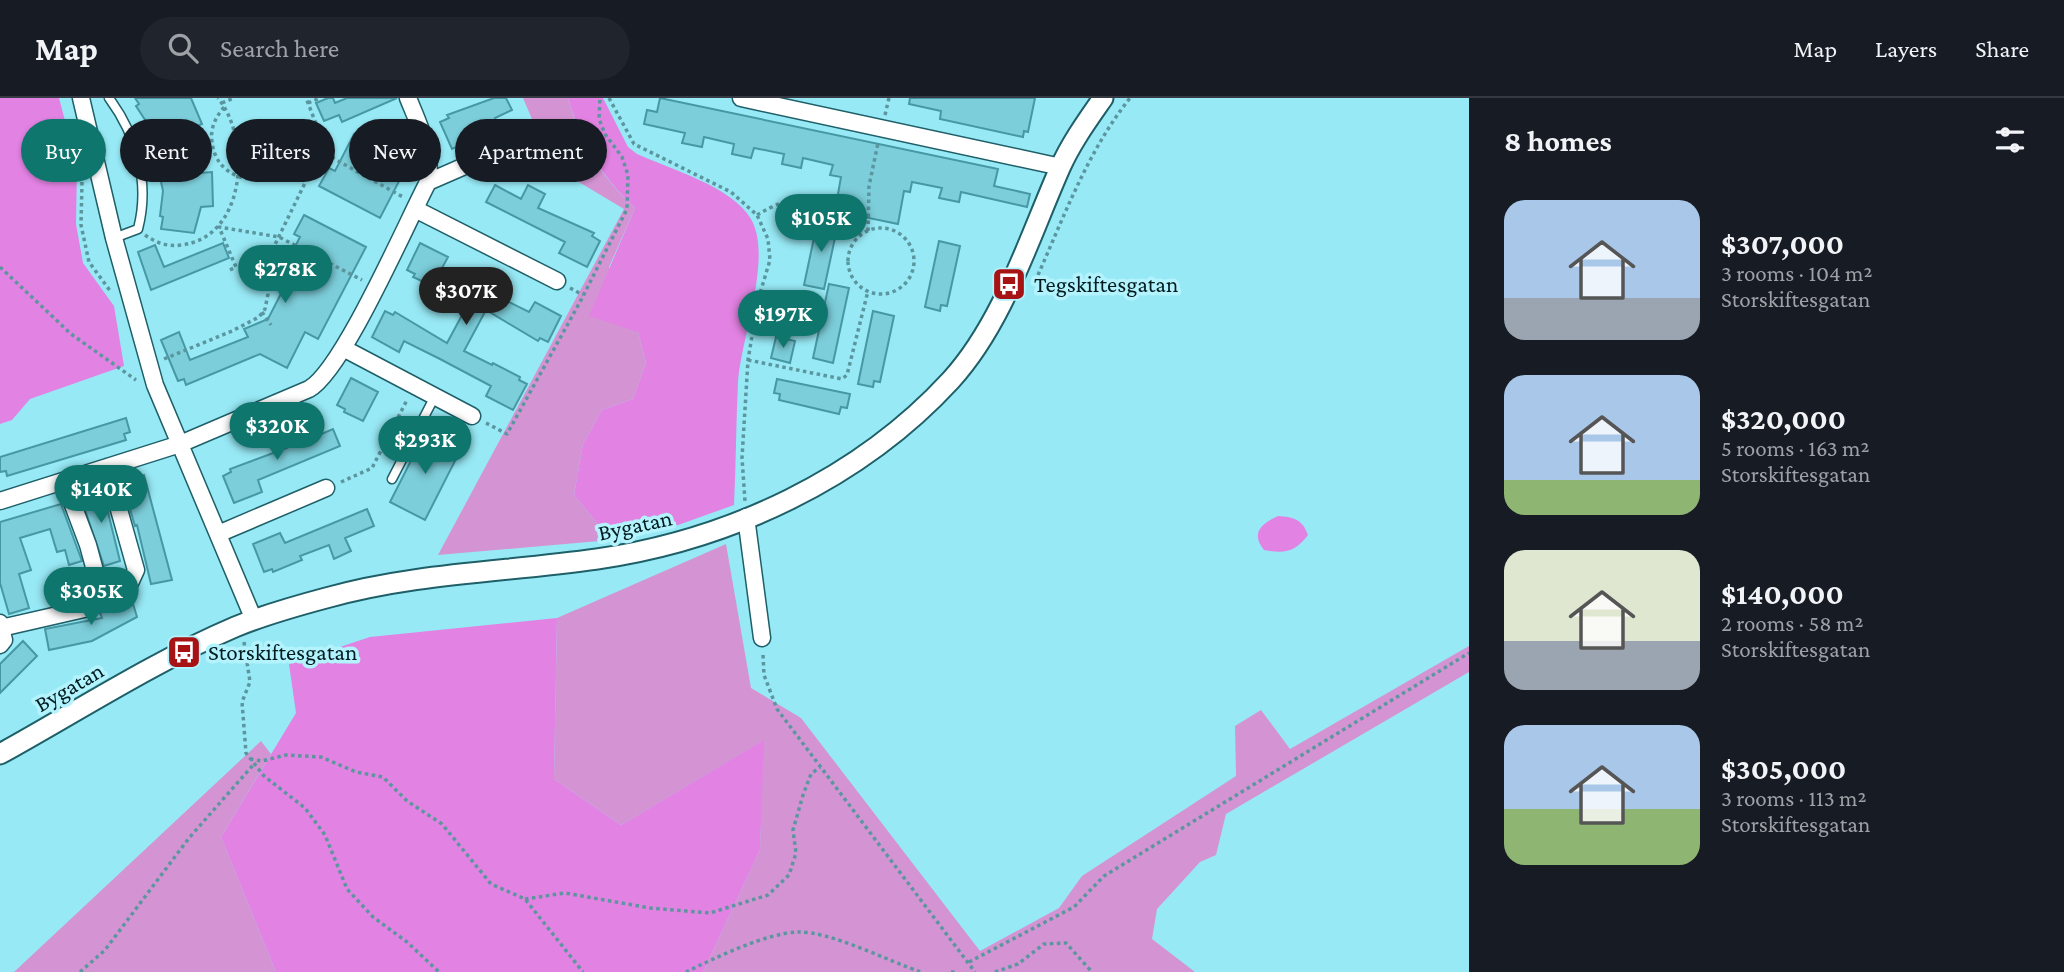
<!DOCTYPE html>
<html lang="en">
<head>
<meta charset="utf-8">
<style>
  body { margin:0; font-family:"Crimson Pro",serif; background:#20242c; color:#f1f3f6; height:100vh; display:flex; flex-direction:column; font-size:26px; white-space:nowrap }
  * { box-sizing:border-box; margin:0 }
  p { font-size:23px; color:#9ea1a6 }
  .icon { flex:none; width:38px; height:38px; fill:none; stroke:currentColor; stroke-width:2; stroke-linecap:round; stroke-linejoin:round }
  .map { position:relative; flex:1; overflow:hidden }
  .drawer { display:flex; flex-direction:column; background:#171b24; width:595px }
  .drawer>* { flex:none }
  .top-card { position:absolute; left:21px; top:21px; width:665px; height:63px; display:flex; gap:14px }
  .price { position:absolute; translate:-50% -60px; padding:0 16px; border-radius:24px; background:#0f766e; color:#fff; font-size:23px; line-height:46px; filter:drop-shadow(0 2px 4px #0008) }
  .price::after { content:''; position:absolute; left:50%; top:42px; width:21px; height:16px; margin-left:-10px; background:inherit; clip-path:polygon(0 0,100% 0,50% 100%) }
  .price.selected { background:#222; color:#fff }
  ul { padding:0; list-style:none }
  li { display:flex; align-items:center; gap:21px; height:175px; padding:0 35px }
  li span { display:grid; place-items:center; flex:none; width:196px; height:140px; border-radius:21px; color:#555 }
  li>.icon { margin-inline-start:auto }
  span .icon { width:84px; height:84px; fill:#fffc; stroke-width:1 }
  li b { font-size:30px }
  h2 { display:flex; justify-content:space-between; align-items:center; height:84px; padding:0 35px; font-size:30px }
  .pill { padding:0 24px; border-radius:32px; background:#171b24; box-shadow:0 2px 5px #0004; font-size:24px; line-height:63px }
  .pill.selected { background:#0f766e; color:#fff }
  header { display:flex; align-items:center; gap:42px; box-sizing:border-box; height:98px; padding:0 35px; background:#171b24; border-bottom:2px solid #363941 }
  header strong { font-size:33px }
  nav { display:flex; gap:38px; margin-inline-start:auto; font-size:24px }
  .search { width:490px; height:63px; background:#20242c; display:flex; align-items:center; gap:18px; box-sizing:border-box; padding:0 24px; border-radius:38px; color:#9ea1a6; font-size:26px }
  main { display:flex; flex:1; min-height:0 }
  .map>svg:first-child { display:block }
  .green { fill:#d494d3 }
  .forest { fill:#e282e2 }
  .building { fill:#7cceda; stroke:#4698a4; stroke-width:2 }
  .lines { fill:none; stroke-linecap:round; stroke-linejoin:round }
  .service-casing { stroke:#1e5f68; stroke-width:11 }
  .minor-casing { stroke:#1e5f68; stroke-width:19 }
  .tertiary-casing { stroke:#1e5f68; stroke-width:23 }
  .path { stroke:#5b969f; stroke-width:3.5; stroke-dasharray:3.5 3.5; stroke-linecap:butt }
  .service { stroke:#fff; stroke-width:8 }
  .minor { stroke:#fff; stroke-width:16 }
  .tertiary { stroke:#fff; stroke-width:19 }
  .labels { text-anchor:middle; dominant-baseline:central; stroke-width:7; stroke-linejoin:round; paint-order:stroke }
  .poi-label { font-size:23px; fill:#021b1f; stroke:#b3f3fd; text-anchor:start }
  .street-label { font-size:23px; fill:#021b1f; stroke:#b3f3fd }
</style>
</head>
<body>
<header>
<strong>Map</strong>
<div class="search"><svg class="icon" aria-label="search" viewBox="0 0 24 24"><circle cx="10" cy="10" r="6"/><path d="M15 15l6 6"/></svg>Search here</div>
<nav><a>Map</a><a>Layers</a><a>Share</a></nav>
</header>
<main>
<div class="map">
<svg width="1469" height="874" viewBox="0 0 1469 874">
  <rect width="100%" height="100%" fill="#97e9f5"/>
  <!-- green -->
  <path class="green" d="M523,0H568C580,43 601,79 635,110L609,169L638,234L646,265L633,301L602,312L583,346L574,397L611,442L438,457L624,111L552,68Z
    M726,446L751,590L801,620L980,853L1059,810L1082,778L1236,678L1235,628L1261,612L1290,651L1469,548V574L1226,716L1216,757L1200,764L1157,811L1152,841L1195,874H703L760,752L763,643L621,727L554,681L557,520Z
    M261,643L271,656L221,739L276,874H14Z"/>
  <!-- forest -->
  <path class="forest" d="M0,0H59L77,68L76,126L83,165L114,208L124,268L30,301L12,322L0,326Z
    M568,0H603L628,49L637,56C670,71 733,89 751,121C773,159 741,240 738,284C736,325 736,366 734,407L678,427L611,442L574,397L583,346L602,312L633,301L646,265L638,234L589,218L635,110C601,78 581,44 568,0Z
    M1278,418C1294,419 1303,422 1308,437C1295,454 1285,456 1264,452C1250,435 1262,425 1278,418Z
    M557,520L554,681L621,727L764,642L760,752L703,874H276L221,739L296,615L289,566L370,539Z"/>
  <!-- building -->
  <path class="building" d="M135,0H191L202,26L190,31L200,75L212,74L213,108L201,109L194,135L161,131L163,119L160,118L163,93L149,28L136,8L139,6Z
    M328,0H333L335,5L347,0H397L342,24L339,17L324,23L316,5Z
    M494,0H506L512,12L495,20L500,30L452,51L440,24L449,20L447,17Z
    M660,0L998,71L994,88L1030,96L1027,109L961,94L959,104L939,100L942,90L912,84L910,94L904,93L898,126L835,113L841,79L830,77L833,67L803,60L801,70L782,66L784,56L754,50L751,60L732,56L734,46L704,39L702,49L682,45L685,35L644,26L647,12L657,14Z
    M910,0H1035L1028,34L1024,33L1023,39L940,21L941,13L909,6Z
    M354,36L409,64L380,120L319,88L329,70L335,73Z
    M495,87L521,101L528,87L545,96L538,110L594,135L592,138L600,143L587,169L559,155L565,144L486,104Z
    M304,117L366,149L318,241L305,234L287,270L260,256L186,287L184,281L178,283L161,242L179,234L190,262L248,239L244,231L268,221L289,180L281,176L300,139L294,136Z
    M818,121L838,126L824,191L804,187Z
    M939,143L960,148L947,208L941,207L940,213L925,209Z
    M223,145L229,160L151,192L138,154L155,147L164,169Z
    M420,145L448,159L442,170L493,196L529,214L535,204L561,218L548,244L540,240L538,243L486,212L464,253L492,267L493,265L520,279L519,282L527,286L513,312L486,298L491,288L440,261L404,243L399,254L372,239L385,213L393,217L395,214L447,245L461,219L469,204L413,179L415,176L407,172Z
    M829,186L849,190L833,265L813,260Z
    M873,213L894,218L880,284L874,283L873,289L858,286Z
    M776,239L795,243L790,265L771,260Z
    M351,280L378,294L363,323L344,314L345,311L337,307Z
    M777,281L850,296L847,310L841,309L839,316L779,302L780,296L774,295Z
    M126,320L130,334L124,336L126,342L7,378L6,373L0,374V359Z
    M298,329L305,343L333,331L340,348L258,382L262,394L234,405L223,378L231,374L230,371L287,350L281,336Z
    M425,335L460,353L425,422L390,404Z
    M144,377L172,482L151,486L137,427L135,428L122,384Z
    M102,390L120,463L104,468L81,400V396Z
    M61,406L82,463L69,467L65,452L57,454L50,431L20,440L31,472L19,476L29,510L9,516L0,485V424Z
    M367,411L374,428L345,440L351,453L334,461L329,447L300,458L302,462L273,474L272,471L264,474L253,446L280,435L285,445Z
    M131,499L137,519L92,543L49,552L45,531L102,520L100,515Z
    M23,543L37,558L0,595V566Z"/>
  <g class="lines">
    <!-- service casing -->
    <g class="service-casing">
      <path id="service" d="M109,0C137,38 150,85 138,131L114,140
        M392,381L435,298"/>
    </g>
    <!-- minor casing -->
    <g class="minor-casing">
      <path id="minor" d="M81,0L114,140L155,287L254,522
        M741,0L1061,69
        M428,84L529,40
        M415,111L557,183
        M343,250L472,318
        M64,383L88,447L103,502
        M0,403L180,346L309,291C343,272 406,126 428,84C432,53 420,29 408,0
        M746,419L762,540
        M218,436L326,390
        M0,525L4,542L0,547
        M1,530L84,511L130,485L136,472L107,369"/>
    </g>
    <!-- tertiary casing -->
    <g class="tertiary-casing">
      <path id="tertiary" d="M0,656C78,613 153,564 235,529C264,517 296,508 326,500C415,475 506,474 597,461C729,442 860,381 951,282C1003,225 1029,140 1060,70C1071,45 1087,23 1103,0"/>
    </g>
    <!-- path -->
    <path class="path" d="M609,0L634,46L731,94L757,117L768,141L770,162L758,202L748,262L742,360L745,403
      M222,5L234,0
      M308,5L320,0
      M224,9C215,20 210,31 212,44C216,80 255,90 282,73C290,68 293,58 301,54C308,49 314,52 322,54L403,99
      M885,17L889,0
      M82,84L81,127L89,164L111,194
      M757,117C795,95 797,101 835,116C845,120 857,122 868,124
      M848 163a33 33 0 1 1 66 0a33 33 0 1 1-66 0Z
      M868,133L869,88L878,45
      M145,137C156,145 168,149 181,147C246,140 252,42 218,0
      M0,169L71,236L136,282
      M230,172L236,169L219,129L279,139L362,182
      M1038,177C1065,116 1088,53 1130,0
      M570,190L583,197
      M262,214L271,227
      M164,261L232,233L259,219L265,211L268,196L265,167L324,46L306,0
      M748,262L842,281L847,277L868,193
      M486,325L507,336L580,204L627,111L628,77L622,59L605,36L599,21L600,0
      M341,384L372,370L407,302
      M244,544L250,584L242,604L246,655L264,678L305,710L325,737L347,791L373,819L407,844L439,874
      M763,557L764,577L777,611L975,874
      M250,661L262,663L286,657L321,659L356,674L383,679L407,703L442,726L491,786L525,801L583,874
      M525,801L565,795L650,810L710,815L768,797L789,777L796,755L793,732L803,697L811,676L820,669
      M969,864L1074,809L1104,778L1469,555
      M80,874L105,852L189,740L254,666
      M686,874C715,860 766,835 798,834C830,833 888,863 921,874
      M951,874H955
      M995,874L1018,866L1044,846L1066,845L1092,874"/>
    <!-- service -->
    <use href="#service" class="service"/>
    <!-- minor -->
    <use href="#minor" class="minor"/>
    <!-- tertiary -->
    <use href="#tertiary" class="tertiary"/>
  </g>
  <!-- icons -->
  <defs>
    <g id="bus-square" transform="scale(1.75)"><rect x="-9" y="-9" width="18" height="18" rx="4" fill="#a71215" stroke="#b3f3fd"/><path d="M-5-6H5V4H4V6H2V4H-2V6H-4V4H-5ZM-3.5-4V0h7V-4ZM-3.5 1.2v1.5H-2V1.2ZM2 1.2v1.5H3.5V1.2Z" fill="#fff"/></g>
  </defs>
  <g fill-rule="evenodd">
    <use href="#bus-square" x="1009" y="186"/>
    <use href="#bus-square" x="184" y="554"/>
  </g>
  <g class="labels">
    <!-- poi labels -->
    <g class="poi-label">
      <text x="1034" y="186">Tegskiftesgatan</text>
      <text x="208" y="554">Storskiftesgatan</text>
    </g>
    <!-- street labels -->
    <g class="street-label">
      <text transform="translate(635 427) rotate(-12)">Bygatan</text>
      <text transform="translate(69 589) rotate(-30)">Bygatan</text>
    </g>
  </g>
</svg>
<b class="price" style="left:821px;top:156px">$105K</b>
<b class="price" style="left:285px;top:207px">$278K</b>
<b class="price selected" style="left:466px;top:229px">$307K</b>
<b class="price" style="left:783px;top:252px">$197K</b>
<b class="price" style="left:277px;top:364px">$320K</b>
<b class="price" style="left:425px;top:378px">$293K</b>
<b class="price" style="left:101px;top:427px">$140K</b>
<b class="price" style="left:91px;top:529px">$305K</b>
<div class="top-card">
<a class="pill selected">Buy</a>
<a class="pill">Rent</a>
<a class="pill">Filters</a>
<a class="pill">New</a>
<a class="pill">Apartment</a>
</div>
</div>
<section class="drawer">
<h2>8 homes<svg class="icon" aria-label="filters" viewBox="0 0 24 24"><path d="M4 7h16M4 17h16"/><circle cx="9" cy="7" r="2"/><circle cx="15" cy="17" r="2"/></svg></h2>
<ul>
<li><span style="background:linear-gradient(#a9c7e8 70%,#9aa5b1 0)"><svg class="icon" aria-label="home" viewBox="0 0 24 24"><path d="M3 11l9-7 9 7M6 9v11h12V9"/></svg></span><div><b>$307,000</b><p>3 rooms · 104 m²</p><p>Storskiftesgatan</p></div></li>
<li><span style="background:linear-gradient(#a9c7e8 75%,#8fb573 0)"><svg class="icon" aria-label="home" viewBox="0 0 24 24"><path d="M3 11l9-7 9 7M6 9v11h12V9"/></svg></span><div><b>$320,000</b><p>5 rooms · 163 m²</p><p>Storskiftesgatan</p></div></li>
<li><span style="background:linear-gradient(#dfe7d0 65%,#9aa5b1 0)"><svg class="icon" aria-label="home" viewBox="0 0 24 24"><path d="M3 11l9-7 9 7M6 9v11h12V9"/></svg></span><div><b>$140,000</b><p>2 rooms · 58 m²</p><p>Storskiftesgatan</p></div></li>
<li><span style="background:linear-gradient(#a9c7e8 60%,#8fb573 0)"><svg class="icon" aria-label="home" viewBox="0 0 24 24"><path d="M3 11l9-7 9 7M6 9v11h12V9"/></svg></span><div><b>$305,000</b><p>3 rooms · 113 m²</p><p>Storskiftesgatan</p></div></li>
</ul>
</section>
</main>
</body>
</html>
